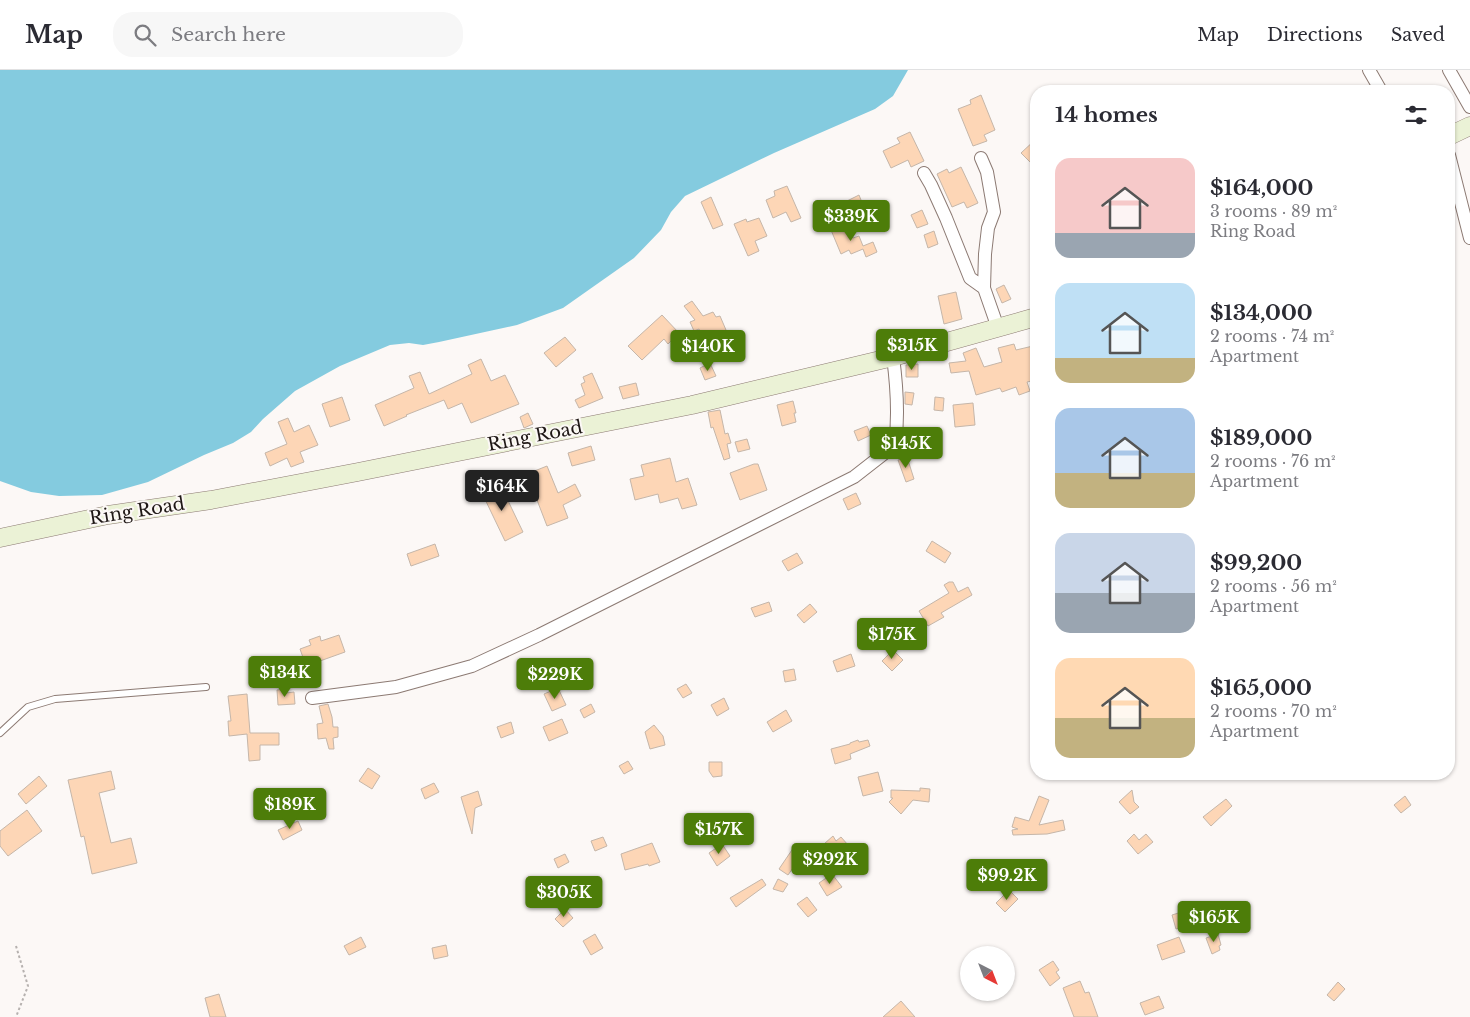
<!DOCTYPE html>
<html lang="en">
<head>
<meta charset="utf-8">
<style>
  body { margin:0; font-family:"Libre Baskerville",serif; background:#f7f7f7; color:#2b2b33; height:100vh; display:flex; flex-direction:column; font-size:19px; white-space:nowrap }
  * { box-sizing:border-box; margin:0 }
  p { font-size:16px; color:#7c7c81 }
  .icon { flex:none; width:28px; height:28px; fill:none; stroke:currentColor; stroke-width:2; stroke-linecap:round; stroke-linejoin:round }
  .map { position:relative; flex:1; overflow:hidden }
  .side { position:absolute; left:1030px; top:15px; width:425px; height:695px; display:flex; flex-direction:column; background:#fff; border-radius:20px; box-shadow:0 1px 4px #0004 }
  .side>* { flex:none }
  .needle { width:32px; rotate:138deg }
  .buttons { position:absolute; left:960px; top:876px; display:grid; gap:10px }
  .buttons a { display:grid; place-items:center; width:55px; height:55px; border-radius:50%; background:#fff; box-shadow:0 1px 4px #0004; font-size:25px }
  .price { position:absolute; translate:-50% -42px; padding:0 11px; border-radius:5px; background:#4d7d09; color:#fff; font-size:16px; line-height:32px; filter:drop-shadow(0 1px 2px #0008) }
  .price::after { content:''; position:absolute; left:50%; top:30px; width:15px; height:11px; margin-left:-8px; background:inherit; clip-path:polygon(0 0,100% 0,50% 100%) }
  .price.active { background:#222; color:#fff }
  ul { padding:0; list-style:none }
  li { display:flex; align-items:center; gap:15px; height:125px; padding:0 25px }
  li span { display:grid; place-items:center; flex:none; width:140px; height:100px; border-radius:15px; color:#555 }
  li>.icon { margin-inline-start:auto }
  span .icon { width:60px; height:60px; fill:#fffc; stroke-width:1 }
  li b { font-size:21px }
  h2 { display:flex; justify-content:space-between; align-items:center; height:60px; padding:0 25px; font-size:21px }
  header { display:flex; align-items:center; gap:30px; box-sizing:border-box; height:70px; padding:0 25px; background:#fff; border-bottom:1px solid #e1e1e2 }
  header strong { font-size:24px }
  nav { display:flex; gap:28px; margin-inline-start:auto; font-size:18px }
  .search { width:350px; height:45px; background:#f7f7f7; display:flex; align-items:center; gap:12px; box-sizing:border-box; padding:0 18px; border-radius:20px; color:#7c7c81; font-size:19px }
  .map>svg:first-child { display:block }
  .water { fill:#84cbdf }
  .building { fill:#fdd6b6; stroke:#c5b6a9 }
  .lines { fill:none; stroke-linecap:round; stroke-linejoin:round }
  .lane-casing { stroke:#8c7a73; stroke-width:8 }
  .street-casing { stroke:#8c7a73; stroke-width:14 }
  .secondary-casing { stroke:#8c7a73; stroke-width:19 }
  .path { stroke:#b6b1af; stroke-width:2; stroke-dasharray:2.5 2.5; stroke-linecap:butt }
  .lane { stroke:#fff; stroke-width:6 }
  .street { stroke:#fff; stroke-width:12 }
  .secondary { stroke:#ebf2d6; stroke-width:18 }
  .labels { text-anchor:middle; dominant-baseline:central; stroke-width:4; stroke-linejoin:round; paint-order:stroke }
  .street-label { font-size:18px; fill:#1f1816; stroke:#fcf8f6 }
</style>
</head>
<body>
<header>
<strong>Map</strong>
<div class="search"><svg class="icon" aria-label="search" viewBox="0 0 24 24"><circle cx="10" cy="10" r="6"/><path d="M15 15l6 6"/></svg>Search here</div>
<nav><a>Map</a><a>Directions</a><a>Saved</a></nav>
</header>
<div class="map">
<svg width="1470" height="947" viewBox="0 0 1470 947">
  <rect width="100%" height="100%" fill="#fcf8f6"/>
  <!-- water -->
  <path class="water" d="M0,0H908L893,26L875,39L774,83L685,126L671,142L661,160L634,188L563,238L517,255L439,272L423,275L409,273L390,275L340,296L295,321L263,349L251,362L233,373L204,385L148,412L102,425L59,426L31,422L0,411Z"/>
  <!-- building -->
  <path class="building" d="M981,25L995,60L984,65L987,71L973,76L958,39L971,34L970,30Z
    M910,62L924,91L911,97L908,90L891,98L883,81L900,73L897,68Z
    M1036,69V86L1030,92L1021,83Z
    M961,97L978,133L967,138L964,132L952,137L937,104L947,99L949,103Z
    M787,116L801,148L791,152L786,142L773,148L766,130L775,126L774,121Z
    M859,125L863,135L848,143L843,133Z
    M711,127L723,155L713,159L701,132Z
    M922,140L928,154L917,158L911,145Z
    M759,148L767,166L755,171L759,181L748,186L734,154L746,149L747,152Z
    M847,153L853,168L859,166L863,176L873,172L877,182L866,187L863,179L851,184L849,180L841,184L831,160Z
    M934,161L938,174L928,178L924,165Z
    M1004,215L1011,229L1002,233L996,219Z
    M956,222L962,249L944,254L938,226Z
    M692,231L703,246L713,242L716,247L720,246L726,260L716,265L710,270L706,265L702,266L699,259L694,261L690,252L695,250L684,236Z
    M662,245L679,263L668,274L664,269L642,290L628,276Z
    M565,267L576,280L556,297L544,283Z
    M1014,274L1016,280L1033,276L1036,292V310L1027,312L1030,321L1019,325L1016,317L1002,322L1000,318L976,325L969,301L951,303L949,293L966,291L963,283L976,278L984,297L1002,292L998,278Z
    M481,289L491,311L505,305L519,334L471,353L462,333L448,339L444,330L406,345L407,346L384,356L375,335L414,318L409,306L420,302L429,324L472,304L468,295Z
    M710,293L716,306L705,310L700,298Z
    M918,294V307H906V295Z
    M592,303L603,328L579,338L575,330L585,325L581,314L585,312L583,307Z
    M636,313L639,325L623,329L619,317Z
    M905,322L914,323L912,335L905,334Z
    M342,327L350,350L330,357L322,334Z
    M935,327L944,328L943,341L934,340Z
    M793,331L796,343H794L796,352L782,356L777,335Z
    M973,333L975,355L955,357L953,335Z
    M720,340L725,364L728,363L731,373L727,374L730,388L724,390L713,357L711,358L708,342Z
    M528,343L533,354L524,358L520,347Z
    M288,348L294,362L309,355L318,375L300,382L304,392L291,397L287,388L270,396L265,383L287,374L278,352Z
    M867,356L871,365L858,371L854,361Z
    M747,369L750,379L738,382L735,372Z
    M591,376L595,390L572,396L568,383Z
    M907,387L914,409L906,412L898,390Z
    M670,388L676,412L688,408L697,435L682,439L678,428L660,433L658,424L635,430L630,409L644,406L641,395Z
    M754,394H758L767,420L740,430L730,403Z
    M547,396L558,423L575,414L581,426L563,435L568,448L547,456L527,404Z
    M500,414L523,462L505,471L482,423Z
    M856,423L861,434L848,440L843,429Z
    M932,471L951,483L945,493L926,481Z
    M435,474L439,486L411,496L407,484Z
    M797,483L803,493L788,501L782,491Z
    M949,512H953L958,522L968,517L972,525L941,543L944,547L928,556L919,541L949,523L944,515Z
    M769,532L772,541L755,547L751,538Z
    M810,534L817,542L804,553L797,545Z
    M339,565L345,582L306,596L300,579L311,575L309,570L320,566L321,571Z
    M893,580L903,590L892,601L882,591Z
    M851,584L855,596L837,602L833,591Z
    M572,591L578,599L566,606L561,598Z
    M794,599L796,610L785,612L783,601Z
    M686,614L692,623L683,628L677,619Z
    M558,618L566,635L552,641L544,624Z
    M286,619V623L294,622L295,634L278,635L277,620Z
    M247,624L250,663H279V675H260V690L249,691L247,664L229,666L228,651H231L228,626Z
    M724,628L729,639L717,646L711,635Z
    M328,634L332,647L333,657H338V667L333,668L334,679H329L326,668L318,669L317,654L323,653L319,636Z
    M591,634L595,642L584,648L580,640Z
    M786,640L792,651L773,662L767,652Z
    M562,649L568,663L549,671L543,657Z
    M511,652L514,663L501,668L497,657Z
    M654,655L663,666L665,675L650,679L645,662Z
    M858,670L859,672L868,670L870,676L850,684L851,689L835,694L831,679L850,674V673Z
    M628,691L633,699L624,704L619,696Z
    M709,692H722V706L713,707L709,701Z
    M368,698L380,706L372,719L359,711Z
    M111,701L115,719L99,723L111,773L131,768L137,793L92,804L84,766L81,767L68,710Z
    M878,702L883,721L863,726L858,707Z
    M39,706L47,716L26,734L18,724Z
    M434,713L439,722L425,729L421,719Z
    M920,718L930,719L929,732L913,730L901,744L889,732L893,728H891V720L920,721Z
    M1132,720L1134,732L1139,737L1130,744L1119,732Z
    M478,721L482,735L475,738L472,764L461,727Z
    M1039,726L1049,730L1039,755L1063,750L1065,760L1047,764L1013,765L1012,760L1018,759L1012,757L1015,747L1029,751Z
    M1405,726L1411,735L1401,743L1394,735Z
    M1226,729L1232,736L1211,756L1203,747Z
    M27,740L42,761L8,786L0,776V761Z
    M711,746L712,757L690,761L687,751Z
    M725,746L729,756L716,760L713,750Z
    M298,751L302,760L283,770L278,760Z
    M1134,764L1139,770L1146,764L1153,772L1138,784L1127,771Z
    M833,766L836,771L841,767L848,775L835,786L824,774Z
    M603,767L607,776L595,781L591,771Z
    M652,773L660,792L649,796L648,794L625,800L621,784Z
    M722,774L730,786L717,796L709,783Z
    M796,774L805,781L788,805L779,799Z
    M565,784L569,792L558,798L554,789Z
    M832,804L842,817L827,826L819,813Z
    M762,809L766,815L736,837L730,828Z
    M778,809L788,814L783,822L773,819Z
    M1009,820L1018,829L1005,842L996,833Z
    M807,827L817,840L808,847L797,834Z
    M565,839L573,848L563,857L555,849Z
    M1188,840L1192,855L1176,859L1172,845Z
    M595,864L603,878L591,885L583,871Z
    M1218,864L1221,875L1219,876L1220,880L1212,884L1206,868Z
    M361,867L366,877L349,885L344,876Z
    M1179,867L1185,882L1162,890L1157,875Z
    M446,875L448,886L434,889L432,878Z
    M1053,891L1059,900L1056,902L1060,908L1050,916L1039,900Z
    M1080,911L1085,923L1089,922L1098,947H1074L1063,918Z
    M1338,912L1345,919L1334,931L1327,925Z
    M219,924L226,947H210L205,928Z
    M1159,926L1164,938L1145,945L1140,933Z
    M901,931L915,947H883Z"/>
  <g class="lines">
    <!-- lane casing -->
    <g class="lane-casing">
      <path id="lane" d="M0,663L28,637L55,629L206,617"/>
    </g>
    <!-- street casing -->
    <g class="street-casing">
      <path id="street" d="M1369,0L1381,21
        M1449,0L1470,37
        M1449,85L1470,168
        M981,88L987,102L994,142L988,158L985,184L984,218L998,258
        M924,103L931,115L946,148L970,208L984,218
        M312,628L396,617L472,596L539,565L854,407L895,375C899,345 897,317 893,287"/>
    </g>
    <!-- secondary casing -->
    <g class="secondary-casing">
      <path id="secondary" d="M1449,66L1470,56
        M0,468L108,445L211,430L358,402L692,335L893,287L1036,247"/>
    </g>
    <!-- path -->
    <path class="path" d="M16,876L28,916L16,947"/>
    <!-- lane -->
    <use href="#lane" class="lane"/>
    <!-- street -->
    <use href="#street" class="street"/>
    <!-- secondary -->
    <use href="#secondary" class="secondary"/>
  </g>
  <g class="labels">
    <!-- street labels -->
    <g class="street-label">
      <text transform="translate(535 366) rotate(-11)">Ring Road</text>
      <text transform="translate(137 441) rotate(-9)">Ring Road</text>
    </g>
  </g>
</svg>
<div class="buttons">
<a><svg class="needle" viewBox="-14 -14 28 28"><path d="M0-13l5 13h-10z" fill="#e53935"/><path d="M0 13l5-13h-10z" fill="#7c7c81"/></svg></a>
</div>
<b class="price" style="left:851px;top:172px">$339K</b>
<b class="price" style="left:912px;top:301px">$315K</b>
<b class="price" style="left:708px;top:302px">$140K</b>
<b class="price" style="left:906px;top:399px">$145K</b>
<b class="price active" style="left:502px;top:442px">$164K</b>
<b class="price" style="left:892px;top:590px">$175K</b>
<b class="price" style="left:285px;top:628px">$134K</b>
<b class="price" style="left:555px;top:630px">$229K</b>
<b class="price" style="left:290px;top:760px">$189K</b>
<b class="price" style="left:719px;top:785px">$157K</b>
<b class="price" style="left:830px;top:815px">$292K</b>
<b class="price" style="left:1007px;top:831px">$99.2K</b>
<b class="price" style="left:564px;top:848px">$305K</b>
<b class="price" style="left:1214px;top:873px">$165K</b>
<section class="side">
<h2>14 homes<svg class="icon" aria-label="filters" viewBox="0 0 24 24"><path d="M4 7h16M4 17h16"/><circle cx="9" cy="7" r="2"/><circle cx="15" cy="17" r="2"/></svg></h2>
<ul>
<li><span style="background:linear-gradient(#f6c9c9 75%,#9aa5b1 0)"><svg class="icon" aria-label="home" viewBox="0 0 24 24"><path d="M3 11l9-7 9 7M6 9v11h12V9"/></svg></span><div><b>$164,000</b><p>3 rooms · 89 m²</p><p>Ring Road</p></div></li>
<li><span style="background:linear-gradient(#bfe0f5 75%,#c2b280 0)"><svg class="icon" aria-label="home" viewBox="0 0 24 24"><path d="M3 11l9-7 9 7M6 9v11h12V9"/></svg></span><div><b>$134,000</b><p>2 rooms · 74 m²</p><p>Apartment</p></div></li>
<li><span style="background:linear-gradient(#a9c7e8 65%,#c2b280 0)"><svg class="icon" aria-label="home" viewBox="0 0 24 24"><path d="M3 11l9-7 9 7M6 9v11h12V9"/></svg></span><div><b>$189,000</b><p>2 rooms · 76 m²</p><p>Apartment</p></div></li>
<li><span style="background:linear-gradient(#c9d6e8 60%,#9aa5b1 0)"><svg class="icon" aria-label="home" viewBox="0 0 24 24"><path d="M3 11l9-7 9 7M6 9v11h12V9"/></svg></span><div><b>$99,200</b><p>2 rooms · 56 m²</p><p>Apartment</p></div></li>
<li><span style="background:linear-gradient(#ffd9b3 60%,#c2b280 0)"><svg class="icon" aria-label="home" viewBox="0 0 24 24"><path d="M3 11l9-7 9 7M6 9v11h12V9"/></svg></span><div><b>$165,000</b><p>2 rooms · 70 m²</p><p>Apartment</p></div></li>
</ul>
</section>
</div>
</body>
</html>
